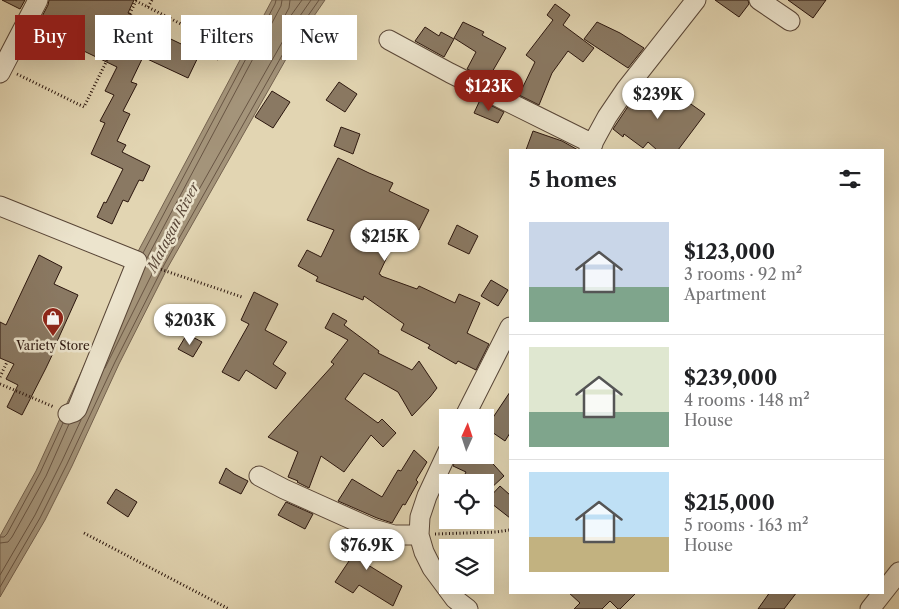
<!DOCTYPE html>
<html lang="en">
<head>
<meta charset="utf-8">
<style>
  body { margin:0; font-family:"Libre Caslon Text",serif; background:#f6f6f6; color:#202124; height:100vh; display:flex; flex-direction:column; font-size:19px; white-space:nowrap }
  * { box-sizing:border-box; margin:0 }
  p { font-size:16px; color:#757577 }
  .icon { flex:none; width:28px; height:28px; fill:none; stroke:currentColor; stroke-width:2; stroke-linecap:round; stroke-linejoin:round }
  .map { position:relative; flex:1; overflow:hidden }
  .details { position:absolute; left:509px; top:149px; width:375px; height:445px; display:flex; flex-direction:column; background:#fff; border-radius:0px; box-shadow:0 5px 20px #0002 }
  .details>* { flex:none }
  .hud { position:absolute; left:15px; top:15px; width:419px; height:45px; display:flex; gap:10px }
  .needle { width:32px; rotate:3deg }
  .controls { position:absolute; left:439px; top:409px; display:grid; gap:10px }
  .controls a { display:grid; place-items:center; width:55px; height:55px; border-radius:0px; background:#fff; box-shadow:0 5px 20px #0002; font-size:25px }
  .price { position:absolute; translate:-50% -42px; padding:0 11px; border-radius:18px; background:#fff; color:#222; font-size:16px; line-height:32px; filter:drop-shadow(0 1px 2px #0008) }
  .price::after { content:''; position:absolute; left:50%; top:30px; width:15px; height:11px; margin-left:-8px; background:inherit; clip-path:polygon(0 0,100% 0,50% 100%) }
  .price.on { background:#8f2418; color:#fff }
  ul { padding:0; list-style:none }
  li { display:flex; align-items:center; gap:15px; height:125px; padding:0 20px }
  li+li { border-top:1px solid #e0e0e0 }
  li span { display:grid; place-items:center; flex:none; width:140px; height:100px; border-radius:0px; color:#555 }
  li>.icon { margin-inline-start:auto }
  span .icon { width:60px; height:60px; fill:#fffc; stroke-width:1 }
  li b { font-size:21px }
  h2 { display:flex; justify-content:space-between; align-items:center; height:60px; padding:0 20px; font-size:21px }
  .pill { padding:0 18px; border-radius:0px; background:#fff; box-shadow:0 5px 20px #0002; font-size:18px; line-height:45px }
  .pill.on { background:#8f2418; color:#fff }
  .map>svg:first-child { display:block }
  .water { fill:#a4947a; stroke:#74624f }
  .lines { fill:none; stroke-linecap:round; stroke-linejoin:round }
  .shore { stroke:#685544; stroke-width:1 }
  .building { fill:#8a7963; stroke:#2b160e }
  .minor-casing { stroke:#594637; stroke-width:21 }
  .path { stroke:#2b160e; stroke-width:3; stroke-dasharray:1 2.5; stroke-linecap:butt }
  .minor { stroke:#ece4cd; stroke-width:19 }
  .labels { text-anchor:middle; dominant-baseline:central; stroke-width:5; stroke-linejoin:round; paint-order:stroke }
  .poi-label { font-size:12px; fill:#2b160e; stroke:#ece4cd }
  .water-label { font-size:14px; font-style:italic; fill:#5b4839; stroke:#ece4cd }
</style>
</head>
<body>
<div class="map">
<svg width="899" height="609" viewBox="0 0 899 609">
  <rect width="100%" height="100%" fill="#e2d5b2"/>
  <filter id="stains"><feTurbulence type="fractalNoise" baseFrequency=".004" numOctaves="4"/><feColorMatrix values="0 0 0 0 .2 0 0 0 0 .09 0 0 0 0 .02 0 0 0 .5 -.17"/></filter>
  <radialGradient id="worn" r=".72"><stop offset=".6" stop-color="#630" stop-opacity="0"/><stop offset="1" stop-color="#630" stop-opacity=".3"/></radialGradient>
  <!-- water -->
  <path class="water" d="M272,0H325L294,45L168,267L119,364L72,466L45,520L0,597V536L36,471L126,274Z"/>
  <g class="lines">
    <!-- shore -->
    <path class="shore" d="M290,0L289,8L283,19L285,22L287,21L302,0
      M143,253L275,4L276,0
      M147,258L281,6L282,0
      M105,368L158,262L284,39L311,0
      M0,537H4L7,534L40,473L63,423
      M0,543L8,542L12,537L46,476L69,424
      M0,575L35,515L62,461L81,420
      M0,587L40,518L67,464L115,362L164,265L289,43L319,0"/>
  </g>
  <!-- building -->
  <path class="building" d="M2,0H25L20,9Z
    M49,0H134L128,13L155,27L154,31L200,53L188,78L143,57L131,82L137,84L123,111L130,114L117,141L126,145L122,152L150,166L143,181L139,180L128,202L123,200L112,224L97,217L104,202L106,203L123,169L91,154L105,123L100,121L114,95L105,91L117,67L36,28L48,5Z
    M715,0H748L749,4L739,17Z
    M788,0H826L813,18Z
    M555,4L570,15L563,25L594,48L583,62L568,51L552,73L539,105L519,95L535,62L526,55L553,20L547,15Z
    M463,22L484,32L482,35L506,48L488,79L467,69L476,52L454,38Z
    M597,22L620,33L644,48L628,68L584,39Z
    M425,27L439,36L441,32L454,39L444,57L415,41Z
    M204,31L227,43L218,60L195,48Z
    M647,81L665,96L668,93L684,107L688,102L705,114L678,150H657L648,142L643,148L624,134L623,137L613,129L635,96Z
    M339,82L357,94L345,112L326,100Z
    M272,91L290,102L273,128L255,117Z
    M480,100L504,112L498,123L474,113Z
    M341,127L360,134L353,154L334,146Z
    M533,131L562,141L578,150H526Z
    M338,158L369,173L393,183L389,191L429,210L419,230L401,222L395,240L379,274L381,275V276L417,289L419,286L455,303L459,294L480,303L467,333L489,344L476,370L458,361L456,364L428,348L430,345L401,330L404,324L364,296L363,300L316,281L318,277L298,266L307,250L321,257L334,230L307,220Z
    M457,225L478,236L469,254L448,244Z
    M39,255L62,267L54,284L78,295L55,346L56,347L46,368L22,415L7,407L18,385L6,379L14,364L0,358V322L6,325Z
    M491,280L508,290L498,306L481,296Z
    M254,292L278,304L265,330L287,342L273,364L286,373L276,389L246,370L239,381L222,372L249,324L241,320Z
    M333,313L347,321L344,325L379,351L378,353L412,370L419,361L437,388L430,397L412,416L398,392L364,373L345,399L378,423L382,419L396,433L383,447L371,435L344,472L321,456L309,488L297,482L298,481L288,477L298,452L268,437L334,364L331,362L348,340L325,328Z
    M187,334L202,342L193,357L178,349Z
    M510,392V433L505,441L486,428Z
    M414,450L427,462L416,480L418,482L405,505L403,504L392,523L377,518L338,501L352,479L382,497L398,470L401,471Z
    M458,455H485L504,476L488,491L485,489V482H461L466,472L453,466Z
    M226,468L234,474L248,481L241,494L219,483Z
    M500,486L510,495V518L487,500Z
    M116,489L137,502L128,517L107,503Z
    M286,502L313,514L305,529L278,515Z
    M355,533L380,543L368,565L402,586L393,606L359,585L353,593L335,582L353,555L345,551Z
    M568,592H637L620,609H618L610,601L602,609H574L580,603Z
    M770,592H797L784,609H758Z"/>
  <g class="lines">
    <!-- minor casing -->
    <g class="minor-casing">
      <path id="minor" d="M759,0L790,21
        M389,40L450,73L593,144
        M0,73L38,0
        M589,150L607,117L626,89L696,0
        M0,206L137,261L77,409L74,412L68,414
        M464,418L510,327
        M448,451L427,496L420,517L419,535L424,552L432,568L455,599L468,609
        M259,476L284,489L373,529L394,535H419
        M870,609L899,572"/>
    </g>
    <!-- path -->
    <path class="path" d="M148,7L152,0
      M17,74L84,107L136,1L185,26
      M151,266L242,297
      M0,377L7,362
      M0,384L54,407
      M84,533L229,609
      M435,534L496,532L510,530"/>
    <!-- minor -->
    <use href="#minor" class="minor"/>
  </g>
  <!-- icons -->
  <defs>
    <g id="shop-pin" transform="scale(1.125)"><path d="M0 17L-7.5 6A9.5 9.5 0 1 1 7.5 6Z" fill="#8f2418" stroke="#ece4cd"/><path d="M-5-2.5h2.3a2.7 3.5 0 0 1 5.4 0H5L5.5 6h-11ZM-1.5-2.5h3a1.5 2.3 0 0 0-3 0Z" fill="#fff"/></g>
  </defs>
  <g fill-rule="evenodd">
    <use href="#shop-pin" x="53" y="318"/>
  </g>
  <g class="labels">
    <!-- poi labels -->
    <g class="poi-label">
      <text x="53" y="345">Variety Store</text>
    </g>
    <!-- water labels -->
    <g class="water-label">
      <text transform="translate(173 227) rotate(-63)">Matagan River</text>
    </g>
  </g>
  <rect width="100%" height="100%" filter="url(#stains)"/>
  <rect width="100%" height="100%" fill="url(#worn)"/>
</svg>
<div class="controls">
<a><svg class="needle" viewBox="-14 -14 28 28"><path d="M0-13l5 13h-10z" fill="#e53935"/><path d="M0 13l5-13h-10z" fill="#757577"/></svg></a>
<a><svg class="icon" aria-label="locate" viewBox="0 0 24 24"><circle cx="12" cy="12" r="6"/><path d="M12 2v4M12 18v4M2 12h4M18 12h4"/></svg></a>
<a><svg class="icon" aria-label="layers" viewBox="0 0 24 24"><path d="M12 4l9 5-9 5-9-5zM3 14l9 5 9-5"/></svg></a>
</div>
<b class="price on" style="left:489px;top:112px">$123K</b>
<b class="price" style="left:658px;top:120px">$239K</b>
<b class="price" style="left:385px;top:262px">$215K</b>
<b class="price" style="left:190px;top:346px">$203K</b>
<b class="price" style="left:367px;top:571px">$76.9K</b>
<div class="hud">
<a class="pill on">Buy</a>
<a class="pill">Rent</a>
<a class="pill">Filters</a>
<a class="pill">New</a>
</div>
<section class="details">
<h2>5 homes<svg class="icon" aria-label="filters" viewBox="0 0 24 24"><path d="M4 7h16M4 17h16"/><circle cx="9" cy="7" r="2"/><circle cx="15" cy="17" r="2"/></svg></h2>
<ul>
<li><span style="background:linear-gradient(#c9d6e8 65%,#7fa58c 0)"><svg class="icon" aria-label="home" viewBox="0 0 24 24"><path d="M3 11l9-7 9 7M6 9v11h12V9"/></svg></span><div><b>$123,000</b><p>3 rooms · 92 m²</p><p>Apartment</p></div></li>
<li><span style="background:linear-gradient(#dfe7d0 65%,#7fa58c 0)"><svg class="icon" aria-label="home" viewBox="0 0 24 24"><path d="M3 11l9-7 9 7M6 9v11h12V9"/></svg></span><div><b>$239,000</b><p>4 rooms · 148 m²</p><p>House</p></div></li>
<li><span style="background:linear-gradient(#bfe0f5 65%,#c2b280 0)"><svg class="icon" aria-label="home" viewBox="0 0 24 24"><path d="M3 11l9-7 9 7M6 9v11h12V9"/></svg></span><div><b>$215,000</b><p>5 rooms · 163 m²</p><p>House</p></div></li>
</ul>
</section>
</div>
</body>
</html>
